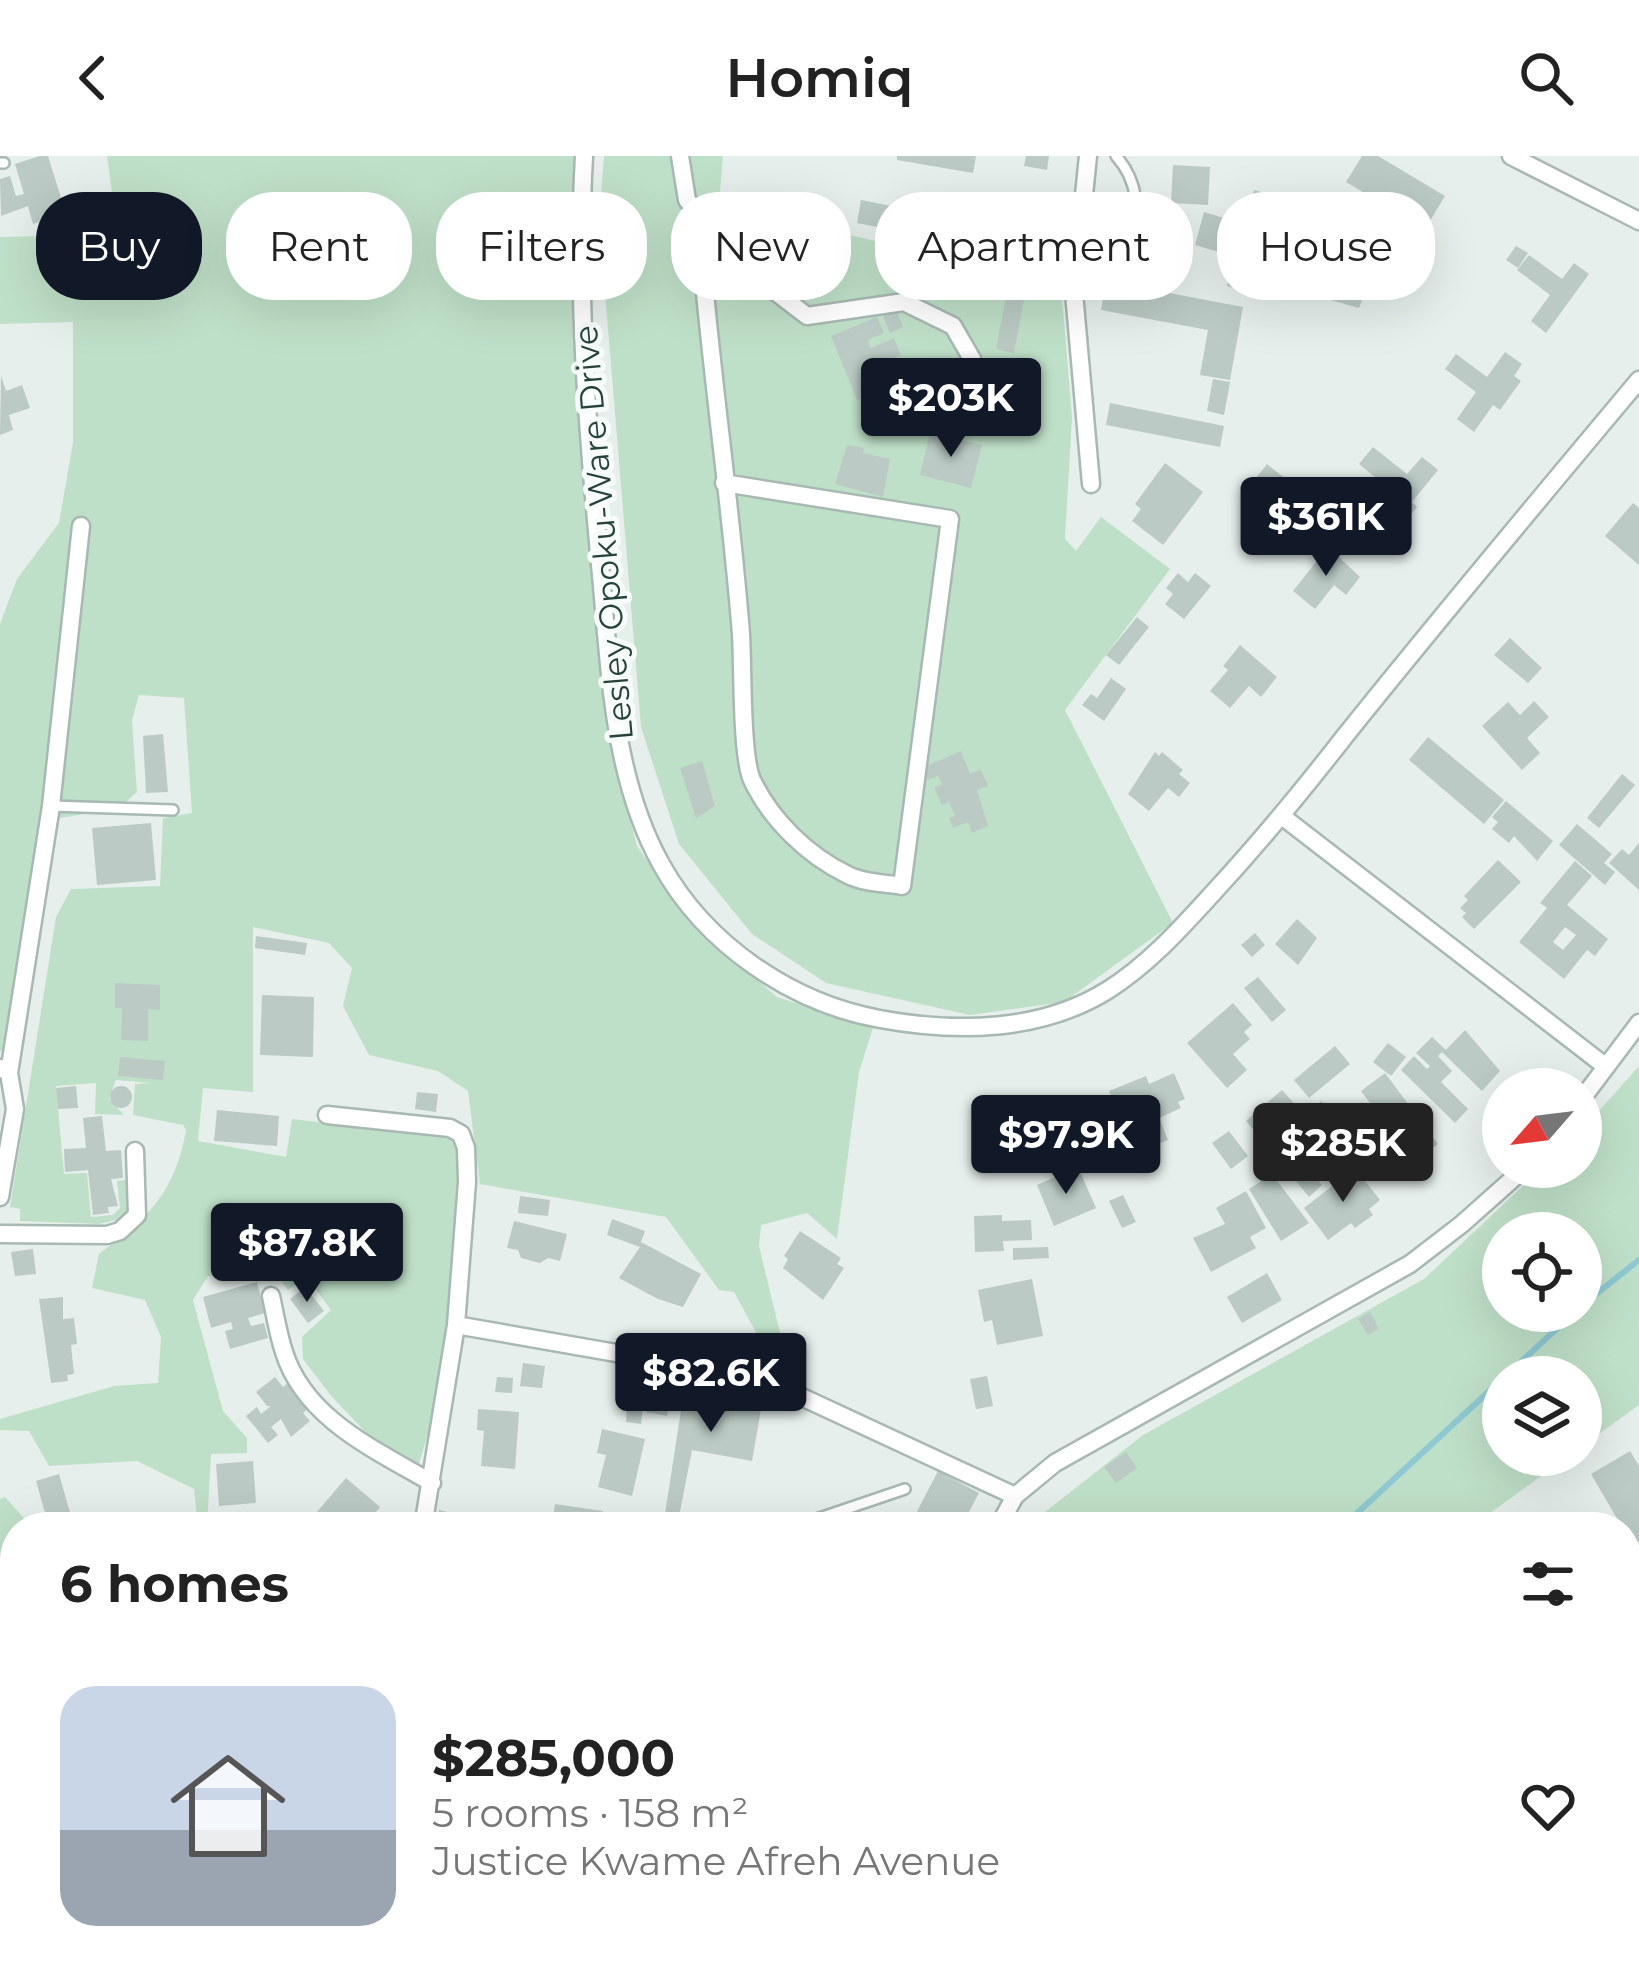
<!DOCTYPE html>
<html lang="en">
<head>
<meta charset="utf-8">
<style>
  body { margin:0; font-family:Montserrat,sans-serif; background:#f6f6f6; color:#222; height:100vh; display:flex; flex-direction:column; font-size:45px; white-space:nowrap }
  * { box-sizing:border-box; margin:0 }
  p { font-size:39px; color:#767676 }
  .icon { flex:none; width:66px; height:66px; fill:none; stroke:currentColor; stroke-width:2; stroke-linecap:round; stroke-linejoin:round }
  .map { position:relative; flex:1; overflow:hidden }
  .details { position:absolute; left:0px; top:1356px; width:1641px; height:471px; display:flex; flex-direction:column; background:#fff; border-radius:48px 48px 0 0; box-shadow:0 12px 48px #0002 }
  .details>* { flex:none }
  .banner { position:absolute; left:36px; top:36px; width:1569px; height:108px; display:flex; gap:24px }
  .needle { width:78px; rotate:242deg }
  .controls { position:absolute; left:1482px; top:912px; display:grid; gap:24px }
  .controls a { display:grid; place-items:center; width:120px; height:120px; border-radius:50%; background:#fff; box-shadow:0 12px 48px #0002; font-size:60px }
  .price { position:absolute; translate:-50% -102px; padding:0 27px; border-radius:12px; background:#111827; color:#fff; font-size:39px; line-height:78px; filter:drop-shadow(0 3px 6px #0008) }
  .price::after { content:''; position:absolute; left:50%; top:72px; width:36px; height:27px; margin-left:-18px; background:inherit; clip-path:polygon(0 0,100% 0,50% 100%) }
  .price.active { background:#222; color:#fff }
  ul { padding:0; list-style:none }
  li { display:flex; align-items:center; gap:36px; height:300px; padding:0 60px }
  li+li { border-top:3px solid #e0e0e0 }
  li span { display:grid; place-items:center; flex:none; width:336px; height:240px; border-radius:36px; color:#555 }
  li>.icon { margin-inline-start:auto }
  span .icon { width:144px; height:144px; fill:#fffc; stroke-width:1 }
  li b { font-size:51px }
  h2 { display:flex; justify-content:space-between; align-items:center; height:144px; padding:0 60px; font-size:51px }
  .pill { padding:0 42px; border-radius:48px; background:#fff; box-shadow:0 12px 48px #0002; font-size:42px; line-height:108px }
  .pill.active { background:#111827; color:#fff }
  header { display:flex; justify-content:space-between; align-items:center; height:156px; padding:0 60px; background:#fff; font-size:54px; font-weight:600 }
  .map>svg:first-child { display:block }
  .green { fill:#bfe0c8; fill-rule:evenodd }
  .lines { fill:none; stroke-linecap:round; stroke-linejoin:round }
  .stream { stroke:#8ec9d4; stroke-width:6 }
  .building { fill:#bbcac4; fill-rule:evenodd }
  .service-casing { stroke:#a8b8b2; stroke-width:14 }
  .minor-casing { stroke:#a8b8b2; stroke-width:21 }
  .tertiary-casing { stroke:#a8b8b2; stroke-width:26 }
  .service { stroke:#fff; stroke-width:9 }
  .minor { stroke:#fff; stroke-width:16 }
  .tertiary { stroke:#fff; stroke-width:21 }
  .labels { text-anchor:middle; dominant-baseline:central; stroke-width:10; stroke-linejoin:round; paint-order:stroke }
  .street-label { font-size:33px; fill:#24423a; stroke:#f7fbf9 }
</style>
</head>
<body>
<header><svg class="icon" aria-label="back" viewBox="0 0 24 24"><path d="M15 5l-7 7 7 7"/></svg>Homiq<svg class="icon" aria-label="search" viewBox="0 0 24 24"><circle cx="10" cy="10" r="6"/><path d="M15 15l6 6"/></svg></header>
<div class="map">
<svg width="1639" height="1826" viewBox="0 0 1639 1826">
  <rect width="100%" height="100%" fill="#e6efeb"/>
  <!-- green -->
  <path class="green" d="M107,0H574L571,80L578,235L615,605L637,690L690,767L777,841L873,872L859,916L837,1083L807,1057L761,1069L759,1090L783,1189L768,1198L734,1136L719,1134L666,1061L480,1028L468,935L438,915L369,899L343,850L352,812L329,787L253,771V936L203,932L198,985L286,1001L292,963L458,982L459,1035L440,1237L419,1308L375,1286L332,1241L303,1203L302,1181L331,1154L307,1121L288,1134L276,1118L208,1120L193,1144L223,1255L247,1282V1297L211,1298L207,1371H198L194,1333L137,1305L49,1310L29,1275L0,1274V1263L114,1230L158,1227L161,1181L145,1144L92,1132L99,1098C148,1062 175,1037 186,974L183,969L133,959L135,928L151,927L116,924L109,943L124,959L95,958L96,927L56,930L64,1018L87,1017L91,1061L113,1059L120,1052L117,1025L127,1024L129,1053L124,1062L99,1068L20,1065V1053L10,1051L56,761L71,733L160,730L163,662L192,657L184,542L139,539L132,564L137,636L119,652L43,665L5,896L0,895V468L17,423L59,367L73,286V166L0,168V81L92,79L113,43Z
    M604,0H723L719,48L1061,129L1072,261L1065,383L1076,395L1101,361L1170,413L1065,554L1173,767L1064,846L970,859L826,827L752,778L679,688L641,571L599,64Z
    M1639,910V1249L1581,1291V1221H1503V1299H1570L1471,1371H1026L1143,1279L1424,1123L1543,1011H1581V975ZM1503,1077H1581V1155H1503Z
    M5,1341L30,1369L15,1371V1447L0,1445V1343Z
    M646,1812H1273L1276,1826H642Z"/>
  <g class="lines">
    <!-- stream -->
    <path class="stream" d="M1581,1150L1639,1104
      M1342,1371L1576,1155
      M1044,1826L1046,1812"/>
  </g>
  <!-- building -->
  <path class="building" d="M40,0H48L66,58L33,68L28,50L1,60L0,23L10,20L16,40L24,38L15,8Z
    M897,0H976L973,17L897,4Z
    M1026,0H1049L1047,14L1024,10Z
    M1362,0H1378L1445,40L1425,73L1346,26Z
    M1173,9L1210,11L1208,49L1171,47Z
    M1254,34L1289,44L1275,93L1328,108L1319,140L1266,124L1262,140L1227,130L1235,101L1195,89L1204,56L1244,68Z
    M861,44L1017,75L1013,98L857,67Z
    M1046,49L1060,52L1050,94L1036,90Z
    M1153,60H1171V89H1153Z
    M1516,90L1528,97L1518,112L1506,104Z
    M1529,99L1562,123L1574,107L1589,118L1546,177L1531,165L1550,139L1517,114Z
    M1337,108L1372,119L1359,152L1327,143Z
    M1106,125L1243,151L1230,224L1200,219L1208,174L1101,154Z
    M1008,130L1026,133L1014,197L996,193Z
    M896,154L903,171L890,177L883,160Z
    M877,161L884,177L868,184L871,192L894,182L901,199L877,210L881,220L894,215L899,227L857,244L831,180Z
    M1505,196L1522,208L1514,220L1521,225L1500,254L1493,249L1474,276L1457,263L1476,236L1445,213L1456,198L1487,221Z
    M1,220L6,235L22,229L30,252L9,259L13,274L0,279Z
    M1213,223L1230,226L1224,259L1207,255Z
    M1110,247L1224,270L1220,291L1106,269Z
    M930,277L982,289L971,332L920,319Z
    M847,289L864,292L863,297L890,303L883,341L835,328Z
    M1373,291L1407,318L1422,301L1438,314L1412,346L1417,351L1401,371L1379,353L1393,336L1359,308Z
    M1165,307L1203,336L1163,389L1132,365L1141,353L1135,348Z
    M1267,308L1291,327L1270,355L1245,336Z
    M1633,347L1639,352V409L1605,380Z
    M1328,391L1360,421L1346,439L1334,429L1315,453L1293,435Z
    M1178,417L1188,426L1195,417L1211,430L1184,463L1165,448L1173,438L1166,432Z
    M1137,461L1149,471L1119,509L1106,499Z
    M1510,482L1542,512L1528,527L1494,499Z
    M1240,489L1277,521L1261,541L1249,530L1230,552L1210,535L1228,514L1223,510Z
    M1111,522L1126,533L1104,565L1082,549L1091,538L1097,542Z
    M1534,545L1549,561L1527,582L1540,597L1522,614L1482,570L1508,546L1520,559Z
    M163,578L168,636L146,637L143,580Z
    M1428,581L1504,644L1484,668L1409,604Z
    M961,595L970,618L981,614L988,630L977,634L988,670L972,677L968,666L953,672L949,662L955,660L949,646L942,649L934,632L942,628L938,620L928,624L922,612Z
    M1155,596L1159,600L1162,596L1183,614L1179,618L1190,627L1179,641L1168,632L1149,655L1128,638Z
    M702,605L715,650L696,662L680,612Z
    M1622,618L1635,629L1599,672L1587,662Z
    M1506,645L1553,685L1537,705L1514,680L1509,687L1492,673L1498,666L1492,661Z
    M151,667L156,724L97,729L92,672Z
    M1577,668L1612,698L1604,707L1615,716L1605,729L1559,689Z
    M1639,687V734L1609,707L1622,693L1629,699Z
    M1498,704L1521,726L1474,773L1462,761L1466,757L1460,752L1468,744L1464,740Z
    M1575,705L1592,720L1567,749L1608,783L1595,800L1587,794L1564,823L1519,786L1547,752L1540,747ZM1565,771L1576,779L1563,794L1553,786Z
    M1297,763L1317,782L1298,809L1275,788Z
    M1255,777L1265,789L1252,801L1241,789Z
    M256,780L307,787L305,799L255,792Z
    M1258,821L1286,854L1272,866L1244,832Z
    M115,827L160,829V854L148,853V885L121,884L122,852H115Z
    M262,839L314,841L313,901L260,899Z
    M1233,847L1252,869L1244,876L1250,883L1233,898L1247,914L1227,932L1187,887Z
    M1465,874L1500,915L1482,935L1442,896L1438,900L1452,915L1441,926L1468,953L1455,967L1401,914L1414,900L1427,913L1430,910L1416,897L1432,881L1446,894Z
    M1388,887L1406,901L1391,920L1373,906Z
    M1335,890L1350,908L1309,942L1294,924Z
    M120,901L165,905L163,924L118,920Z
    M1174,917L1185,943L1178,946L1181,952L1159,962L1168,984L1144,994L1136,971L1121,980L1127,996L1097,1008L1076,958L1112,943L1109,935L1146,920L1149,928Z
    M1385,917L1438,988L1418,1003L1421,1008L1405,1020L1402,1016L1392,1022L1363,982L1379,970L1382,975L1388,971L1361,935Z
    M110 941a11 11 0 1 1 22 0a11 11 0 1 1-22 0Z
    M76,930L78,952L58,953L56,932Z
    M1282,934L1298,952L1273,974L1278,979L1267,989L1246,965Z
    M417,936L438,938L436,956L415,953Z
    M1321,945L1331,957L1291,993L1302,1004L1282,1023L1261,1000Z
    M217,954L279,960L277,990L214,985Z
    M102,960L106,995L121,994L123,1022L111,1023L118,1050L108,1051L109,1057L93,1059L88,1014L65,1016L64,993L86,992L83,962Z
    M1229,975L1248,1000L1231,1013L1212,987Z
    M1319,999L1330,1013L1317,1023L1322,1029L1309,1041L1291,1019Z
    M1078,1011L1096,1052L1054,1070L1037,1029Z
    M1355,1012L1380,1044L1369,1053L1373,1059L1355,1072L1351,1067L1328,1084L1304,1052Z
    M1272,1018L1309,1067L1281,1085L1249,1033Z
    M1246,1035L1266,1072L1250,1081L1256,1092L1211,1116L1193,1082L1225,1068L1216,1052Z
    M1123,1039L1136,1066L1122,1072L1109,1045Z
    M520,1040L550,1044L548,1060L518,1057Z
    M1002,1059V1065L1031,1064L1032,1084L1003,1085L1004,1095L975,1096L974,1060Z
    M612,1063L645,1075L641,1086L701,1118L683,1151L658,1143L619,1122L640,1091L607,1079Z
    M514,1065L567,1078L560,1105L548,1102L540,1107L521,1102L518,1094L507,1092Z
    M800,1075L841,1102L837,1108L844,1112L823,1144L783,1112L788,1103L784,1100Z
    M1048,1091L1049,1102L1013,1104V1092Z
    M33,1093L36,1118L15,1120L11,1096Z
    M1267,1117L1282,1144L1242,1167L1227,1141Z
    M1032,1123L1043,1180L997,1189L992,1164L984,1166L978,1134Z
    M257,1126L265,1157L248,1162L251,1170L264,1167L268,1182L230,1193L225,1175L233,1173L231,1166L211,1172L203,1141Z
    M305,1131L324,1155L308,1167L290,1143Z
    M63,1141V1163L74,1162L77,1188L71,1189L74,1218L67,1219L68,1225L51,1227L39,1143Z
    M1370,1156L1379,1173L1368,1179L1358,1163Z
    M523,1207L545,1210L542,1232L520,1230Z
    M987,1220L993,1250L976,1253L970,1223Z
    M275,1221L283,1231L289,1226L309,1252L303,1257L310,1265L291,1281L281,1263L271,1271L278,1279L268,1287L246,1260L257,1251L261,1258L271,1250H267L256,1236Z
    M497,1221L513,1222L512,1237L495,1236Z
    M685,1228L763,1242L752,1305L692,1294L677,1371H663Z
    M650,1233L671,1236L667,1260L646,1256Z
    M627,1248L643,1249L641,1268L626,1266Z
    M478,1253L519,1256L515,1313L481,1310L484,1275L477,1274Z
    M602,1273L645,1283L632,1340L598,1331L606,1299L597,1297Z
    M1630,1295L1639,1310V1385L1632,1389L1626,1371H1622L1591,1318Z
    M1126,1296L1137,1312L1116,1327L1104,1311Z
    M253,1305L256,1347L219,1350L216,1308Z
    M938,1315L979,1337L961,1371H909Z
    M59,1318L74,1371H49L36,1325Z
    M346,1322L380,1351L363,1371H304Z
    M555,1348L603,1355L601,1371L552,1368Z
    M439,1354L456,1358L453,1371H435Z
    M1627,1472L1633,1489L1639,1486V1530L1626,1535Z
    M9,1539L15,1557V1624L11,1626L0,1598V1542Z
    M15,1772V1812H63L66,1821L46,1826H0V1776Z
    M582,1812H629L632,1815L619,1826H594Z
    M1329,1812H1386L1378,1818L1384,1826H1339Z
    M1453,1812H1470L1473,1825L1457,1826Z"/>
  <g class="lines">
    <!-- service casing -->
    <g class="service-casing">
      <path id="service" d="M1116,0C1144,31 1136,64 1133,103
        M0,7H4
        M51,650L173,654
        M793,1371L905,1333"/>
    </g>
    <!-- minor casing -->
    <g class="minor-casing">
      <path id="minor" d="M584,0C576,140 588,280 601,419C610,515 613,622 661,708C705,788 791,847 880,863C956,877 1041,876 1108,834C1149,808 1181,772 1213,737C1260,686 1303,634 1345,580C1441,460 1540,342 1639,224
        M680,0L687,44L742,110L807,160L904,146L953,170L972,203L977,251L956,271
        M1088,0L1074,137L1091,328
        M1511,0L1639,65
        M698,57C708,198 730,337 741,478C743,509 741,600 752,624C771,664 808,700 848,719C863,727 885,727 902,730L950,363L724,327
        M1283,661L1605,910
        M9,917L51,650L81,370
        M1581,944L1639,867
        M327,959L450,972L461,978L466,992L467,1026L456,1169L423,1371
        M0,1041L15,953L9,917L1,912
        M0,1078L107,1079L120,1075L137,1059L135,995
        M271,1140C275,1158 278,1178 284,1196C305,1263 376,1294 432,1327
        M456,1169L742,1219L778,1230L1015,1340
        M998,1371L1015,1340L1055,1307L1410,1108L1462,1068L1526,1011
        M1626,1708L1639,1765
        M451,1812L452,1826"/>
    </g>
    <!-- tertiary casing -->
    <g class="tertiary-casing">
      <path id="tertiary" d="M0,1453L15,1456
        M1626,1624L1639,1620"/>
    </g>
    <!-- service -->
    <use href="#service" class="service"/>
    <!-- minor -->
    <use href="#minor" class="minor"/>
    <!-- tertiary -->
    <use href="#tertiary" class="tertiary"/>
  </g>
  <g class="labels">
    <!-- street labels -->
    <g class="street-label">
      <text transform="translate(603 377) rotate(-95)">Lesley Opoku-Ware Drive</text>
    </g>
  </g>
</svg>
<div class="controls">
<a><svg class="needle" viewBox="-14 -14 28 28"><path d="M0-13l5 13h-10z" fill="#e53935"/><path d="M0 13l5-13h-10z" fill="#767676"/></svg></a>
<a><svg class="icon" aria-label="locate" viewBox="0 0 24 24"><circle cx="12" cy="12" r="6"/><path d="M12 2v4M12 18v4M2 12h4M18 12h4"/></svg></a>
<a><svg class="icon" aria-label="layers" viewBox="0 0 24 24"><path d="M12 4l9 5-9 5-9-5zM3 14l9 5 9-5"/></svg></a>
</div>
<b class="price" style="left:951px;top:304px">$203K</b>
<b class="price" style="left:1326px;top:423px">$361K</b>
<b class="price" style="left:1066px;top:1041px">$97.9K</b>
<b class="price active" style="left:1343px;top:1049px">$285K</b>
<b class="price" style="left:307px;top:1149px">$87.8K</b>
<b class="price" style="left:711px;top:1279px">$82.6K</b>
<div class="banner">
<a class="pill active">Buy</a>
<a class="pill">Rent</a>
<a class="pill">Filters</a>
<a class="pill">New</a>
<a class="pill">Apartment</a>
<a class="pill">House</a>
</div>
<section class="details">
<h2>6 homes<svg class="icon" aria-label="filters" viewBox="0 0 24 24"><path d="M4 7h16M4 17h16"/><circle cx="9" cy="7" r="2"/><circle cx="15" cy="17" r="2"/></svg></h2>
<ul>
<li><span style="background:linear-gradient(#c9d6e8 60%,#9aa5b1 0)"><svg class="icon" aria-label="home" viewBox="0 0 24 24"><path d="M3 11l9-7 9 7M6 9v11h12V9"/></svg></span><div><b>$285,000</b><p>5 rooms · 158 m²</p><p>Justice Kwame Afreh Avenue</p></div><svg class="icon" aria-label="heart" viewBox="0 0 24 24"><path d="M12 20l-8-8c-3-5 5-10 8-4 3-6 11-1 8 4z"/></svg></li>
</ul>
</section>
</div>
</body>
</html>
